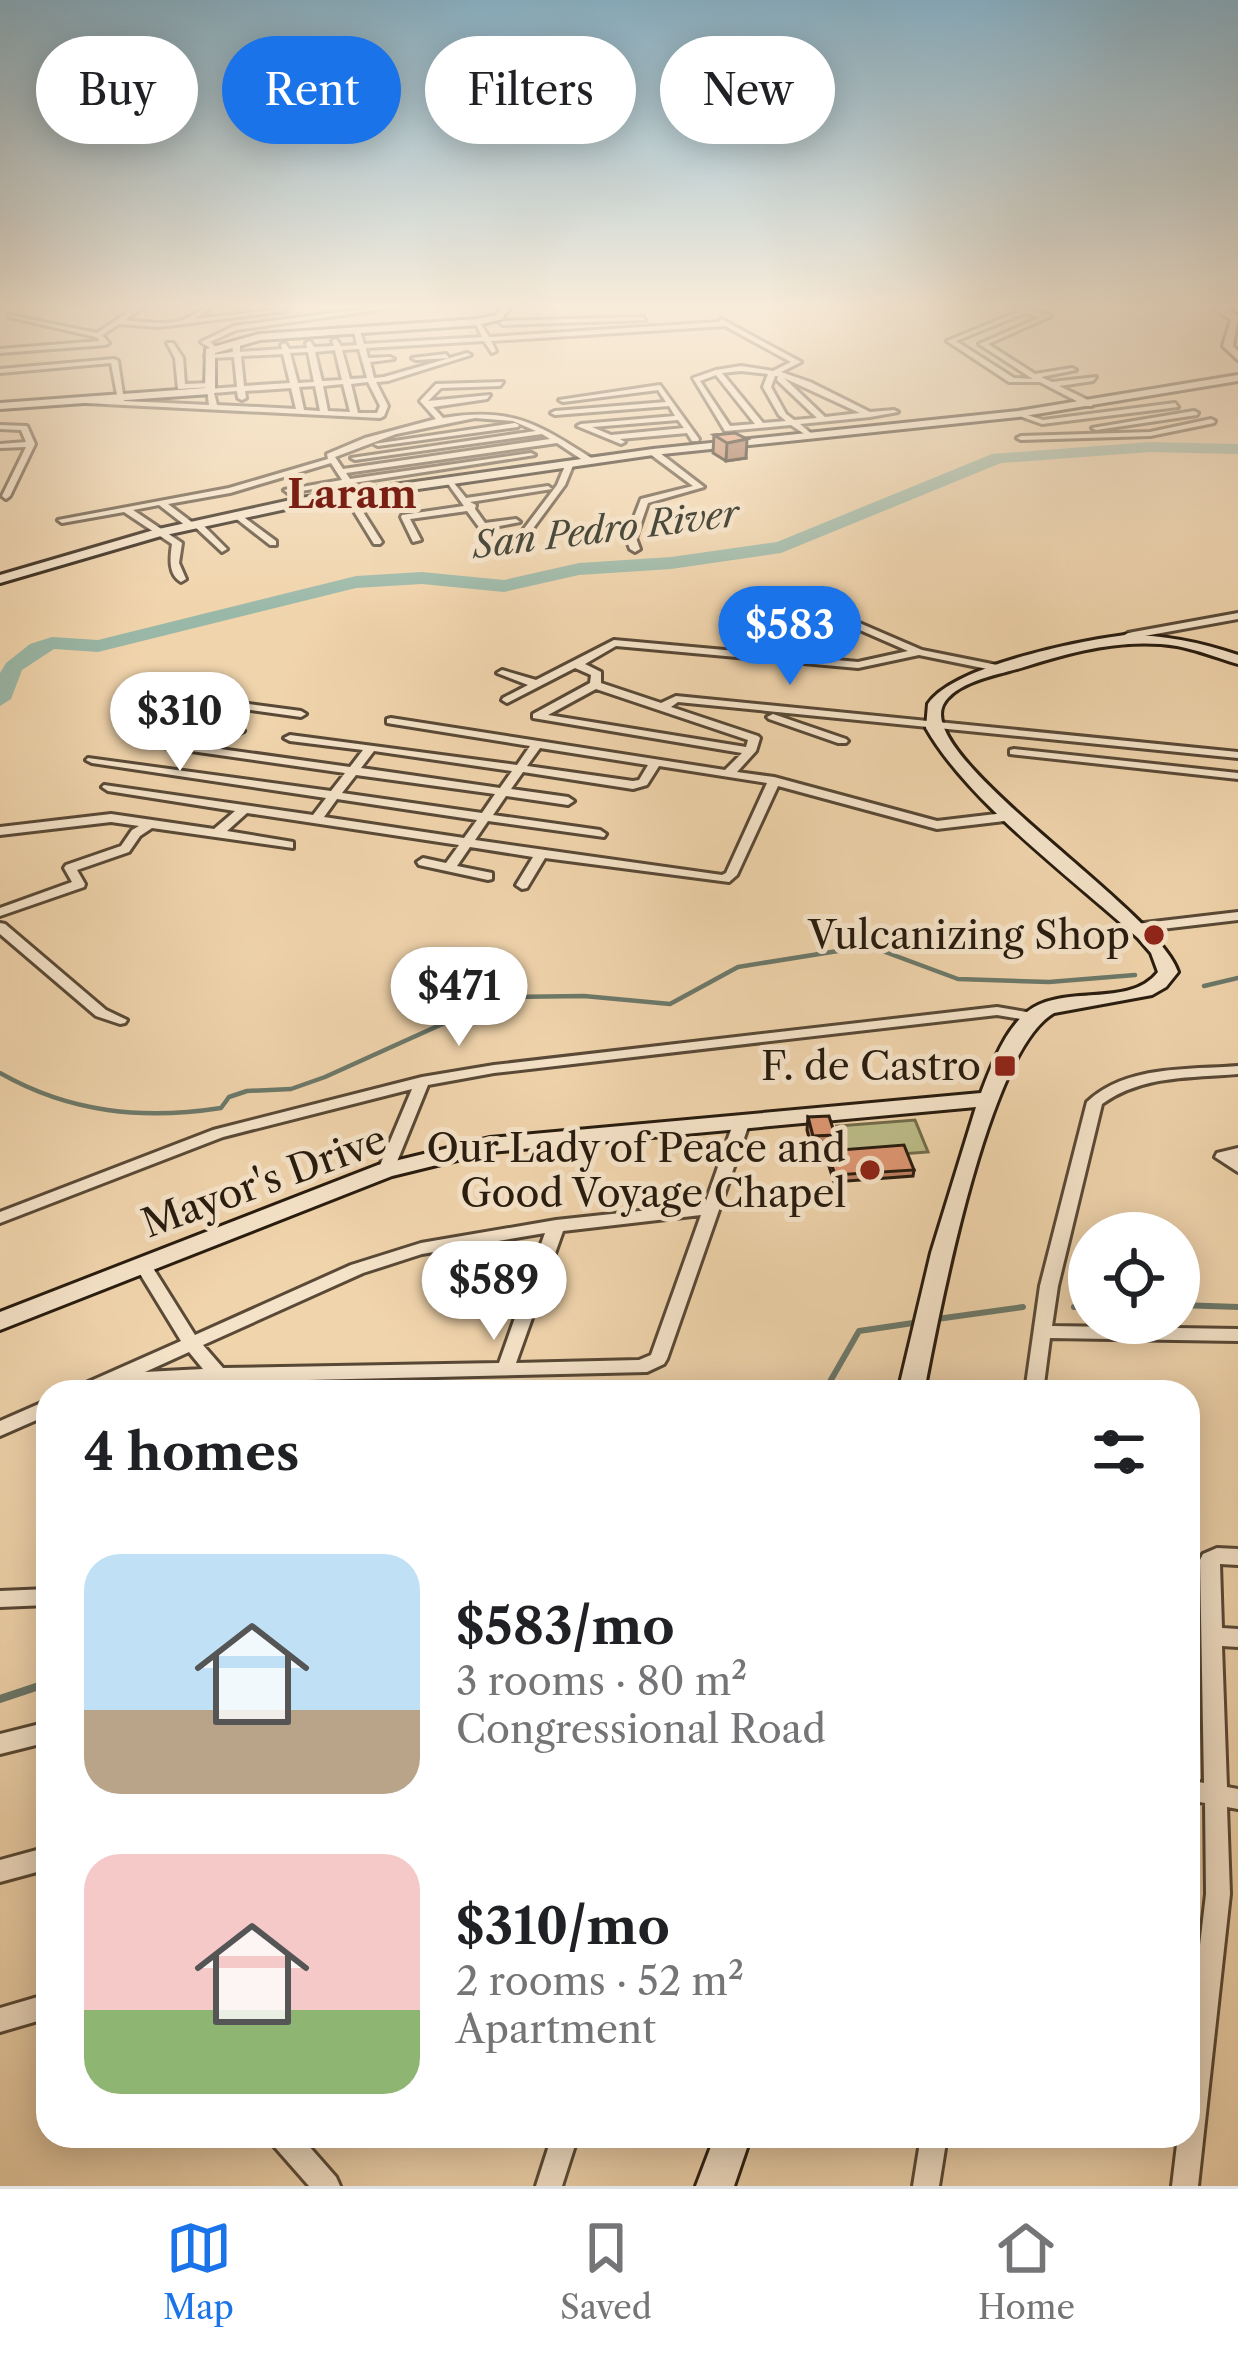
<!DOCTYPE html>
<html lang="en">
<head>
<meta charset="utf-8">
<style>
  body { margin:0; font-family:"Libre Caslon Text",serif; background:#f6f6f6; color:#202124; height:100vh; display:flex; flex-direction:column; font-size:45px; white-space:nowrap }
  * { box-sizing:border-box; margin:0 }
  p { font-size:39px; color:#757577 }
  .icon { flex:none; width:66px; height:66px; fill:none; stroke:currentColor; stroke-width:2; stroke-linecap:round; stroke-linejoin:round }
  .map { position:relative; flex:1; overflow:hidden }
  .panel { position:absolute; left:36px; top:1380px; width:1164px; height:768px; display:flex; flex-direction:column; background:#fff; border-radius:36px; box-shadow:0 6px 30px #0003 }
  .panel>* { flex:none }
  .top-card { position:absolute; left:36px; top:36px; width:1167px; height:108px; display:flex; gap:24px }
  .fabs { position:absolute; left:1068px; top:1212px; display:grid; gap:24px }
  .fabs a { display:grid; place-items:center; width:132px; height:132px; border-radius:50%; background:#fff; box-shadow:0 6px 30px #0003; font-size:60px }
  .price { position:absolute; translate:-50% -102px; padding:0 27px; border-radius:42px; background:#fff; color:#222; font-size:39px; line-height:78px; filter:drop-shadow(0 3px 6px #0008) }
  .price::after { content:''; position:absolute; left:50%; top:72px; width:36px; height:27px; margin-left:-18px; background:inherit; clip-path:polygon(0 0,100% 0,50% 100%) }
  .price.selected { background:#1a73e8; color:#fff }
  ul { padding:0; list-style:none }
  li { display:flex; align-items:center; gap:36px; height:300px; padding:0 48px }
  li span { display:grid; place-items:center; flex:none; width:336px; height:240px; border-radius:36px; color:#555 }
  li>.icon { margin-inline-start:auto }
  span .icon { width:144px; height:144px; fill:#fffc; stroke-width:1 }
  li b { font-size:51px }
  h2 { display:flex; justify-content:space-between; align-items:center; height:144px; padding:0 48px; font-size:51px }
  .tag { padding:0 42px; border-radius:54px; background:#fff; box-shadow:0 6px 30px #0003; font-size:42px; line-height:108px }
  .tag.selected { background:#1a73e8; color:#fff }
  .menu { display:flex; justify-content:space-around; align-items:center; height:168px; border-top:3px solid #e0e0e0; background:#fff; font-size:33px; color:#757577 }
  .menu a { display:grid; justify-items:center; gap:6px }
  .menu .selected { color:#1a73e8 }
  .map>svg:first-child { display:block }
  .green { fill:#bcbc88; stroke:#726c4b; stroke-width:3 }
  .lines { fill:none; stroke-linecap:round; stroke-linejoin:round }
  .stream-far2 { stroke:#6c796a; stroke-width:4.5 }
  .stream-far1 { stroke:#6c796a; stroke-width:6 }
  .stream { stroke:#6c796a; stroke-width:8 }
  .river { fill:#9ab8a8; fill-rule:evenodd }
  .street-casing { stroke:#594936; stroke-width:6 }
  .secondary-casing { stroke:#271b0e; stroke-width:6 }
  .street { fill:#f5e3c9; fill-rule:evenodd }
  .secondary { fill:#f5e3c9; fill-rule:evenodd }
  .wall { fill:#bf8163; stroke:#271b0e; stroke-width:3 }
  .shaded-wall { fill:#9b6950; stroke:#271b0e; stroke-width:3 }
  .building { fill:#de9673; stroke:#271b0e; stroke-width:3 }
  .poi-dot { fill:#8f2418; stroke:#f5e3c9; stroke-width:4.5 }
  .labels { text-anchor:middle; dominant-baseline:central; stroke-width:10; stroke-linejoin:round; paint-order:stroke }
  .far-water-label { font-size:36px; font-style:italic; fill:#4a4a3c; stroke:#f5e3c9 }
  .far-quarter-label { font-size:39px; font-weight:bold; fill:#7a1f14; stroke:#f5e3c9 }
  .poi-label { font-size:39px; fill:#271b0e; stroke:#f5e3c9; text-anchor:end }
  .street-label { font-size:39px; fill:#271b0e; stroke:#f5e3c9 }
</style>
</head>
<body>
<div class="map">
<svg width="1238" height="2186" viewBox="0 0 1238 2186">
  <rect width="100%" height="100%" fill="#f0d4ac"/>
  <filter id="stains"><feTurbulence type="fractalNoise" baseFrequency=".00167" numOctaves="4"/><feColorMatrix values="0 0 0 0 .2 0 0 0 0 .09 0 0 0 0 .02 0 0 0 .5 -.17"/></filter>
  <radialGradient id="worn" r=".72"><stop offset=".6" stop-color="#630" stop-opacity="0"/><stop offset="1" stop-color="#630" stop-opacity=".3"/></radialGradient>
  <!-- green -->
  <path class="green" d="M915,1120L928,1152L849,1158L837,1126Z"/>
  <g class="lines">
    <!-- stream-far2 -->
    <path class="stream-far2" d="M1204,986L1238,978
      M0,1073C70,1113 143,1120 221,1108L229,1097L247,1091L291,1089L325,1077L502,997L584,996L670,1004L738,967L869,946L958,979L1049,982L1135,975"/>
    <!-- stream-far1 -->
    <path class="stream-far1" d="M1179,1305L1238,1307
      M1074,1307H1089
      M937,1319L1023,1307
      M824,1392L859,1331L920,1322"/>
    <!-- stream -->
    <path class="stream" d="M0,1699L48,1683"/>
    <!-- river -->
    <path class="river" d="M1150,442L1238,444V454L1150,452L1001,463L781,553L671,569L579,575L504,592L422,584L356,588L98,652L54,649L22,670L11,699L0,706V673L6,663L30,644L52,637L98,640L356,576L422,572L504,580L579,563L671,557L777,542L992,454Z"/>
    <!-- street casing -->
    <g class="street-casing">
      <path id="street" d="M137,306H145L125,320C144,322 168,326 186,319C197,314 201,308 213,306L195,319L283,309L286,311L159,327L119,324L102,335L109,343L105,345L0,353V349L100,341L96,337L9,317V315L97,333Z
        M386,306H405L236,330L210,342L217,348L213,350L201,342L234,326Z
        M1032,306L1035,308L1032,311L1051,316L988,344L1035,374L1072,368L1076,370L1041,377L1052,382L1096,377L1093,381L1059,386L1092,402V406H1086L1040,382H1009L947,341ZM1025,313L1041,317L979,344L1033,379L1014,378L956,341Z
        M643,317L645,320L503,325L500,323L503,321Z
        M721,319L801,362L781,372L810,382L870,412L894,410L898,412L870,417L800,424L813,435L809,437L791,425L725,431L693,378L716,370L741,366L773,371L791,362L725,326L491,341L496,351L492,353L484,341L366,348L368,358L390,357L394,359L370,362L374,378L384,377L467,353L471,355L388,381L376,382L388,406L384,416L380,418L85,403L88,399L118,400L111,363L0,373V369L114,359L118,361L124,401L209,405L207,389L237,387L234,357L209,358L205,356L233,352L232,344L236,342L240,344V352L282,349L281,345L285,343L289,349L307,348L306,343L310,341L314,347L334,346L332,341L336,339L341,346L357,345L354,331L357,329L360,331L364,344L482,337L475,322L478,320L489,337L719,322ZM359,349L367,378L350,379L342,350ZM335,350L342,380L322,381L315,352ZM308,352L314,382L298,383L290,353ZM283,354L290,383L244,386L241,356ZM741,371L768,374L763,387L779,415L786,421L763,423L722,373ZM716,375L755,424L730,426L700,381ZM775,376H778L777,380L817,418L794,420L786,414L771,387ZM784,378L860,413L825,417ZM368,382L380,406L377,413H358L351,384ZM343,384L350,412L328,411L323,386ZM315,386L320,411L304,410L299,387ZM291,388L296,409L217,405L214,393L237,391L238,398L242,400L246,398L245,391Z
        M167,343H173L183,358L185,384L210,383L213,387L178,389L175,358Z
        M446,354L449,358L416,360L412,358Z
        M503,382L500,386L441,388L428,401L490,395L487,399L433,407L443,418C512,407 536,423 593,459V463H587L557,443L346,473L350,479L531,453L535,455L353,483L360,494L356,497L345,484L288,493L284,490L342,480L331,463L230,493L168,504L193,523L200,522L227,549L222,552L193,525L186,526L159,505L133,510L182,543L179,563L186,579L181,582C168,574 170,558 172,544L124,512L62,523L58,520L229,488L328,459L327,454L365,438L436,419L420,401L436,384ZM475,418L513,421L536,431L351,458L355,460L542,434L550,439L343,469L335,457L396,434Z
        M660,385L699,439L698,441H692L687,433L620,439L625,442L621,444L577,426L581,424L675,416L669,406L555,415L551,413L555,411L666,402L658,390L563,402L559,400ZM678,420L684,428L611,435L592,427Z
        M1175,403L1178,407L1042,424L1014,414L1018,412L1043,420Z
        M1194,411L1198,413L1197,415L1096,430L1092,428Z
        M1211,419L1215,421L1214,423L1150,436L1021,440L1017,438L1021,436L1150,432Z
        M515,423L519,425L518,427L378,446L374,444Z
        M0,425L27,426L35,444L10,496L6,499L2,496L26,447L0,448V444L26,442L21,430L0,429Z
        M650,450H656L704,487L648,503L636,538L640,549L635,552L630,549L626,538L641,499L693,486L650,454Z
        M567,461L574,463L565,485L523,542H517V538L557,485Z
        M450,478L466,498L548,486L552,489L470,502L476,505L475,509L485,523L516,519L520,522L489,528L506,551L504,553H498L467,511L410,519L421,540L413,542L401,517L402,515L464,506L446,481Z
        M345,493H351L382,542L380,544H374L344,495Z
        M237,512L276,541V545H270L234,517V513Z
        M1238,613V619L1128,639L1123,636L1128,633Z
        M857,622L922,650L1002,666L1007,669L1002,672L919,655L858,668L616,646L585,664L601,672V683L661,703L676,696L1238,752V758L678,702L671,707L758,736L760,738L756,751L737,772L774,777L937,821L1013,812L1019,816L1013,820L937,829L778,786L737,875L729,882L545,858L527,888L522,889L516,885L533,857L470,847L457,866L492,873V879L488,880L419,865L417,862L423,858L446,863L459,845L247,813L227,831L293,842V848L152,828L140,836L129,852L77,870L85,884L84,887L0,916V908L72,882L64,868L66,865L121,846L132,830L139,826L111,822L0,835V827L111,814L214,829L235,811L108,791L102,787L104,785L313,815L326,798L92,763L86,760L88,758L331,791L345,773L163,747L157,744L163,741L350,767L363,750L290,741L284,738L290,735L517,765L530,746L387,723V719L391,718L725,770L742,753L533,718V714L590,683L591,675L575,668L507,703L502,700L503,698L528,685L497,673L502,670L536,680L614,640L858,662L908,651L853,627V623ZM596,689L748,740L746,747L548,715ZM540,748L648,765L639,780L633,781L527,766ZM374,751L512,771L500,788L361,768ZM659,766L767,783L726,873L722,875L475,840L488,821L604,837L606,834L600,830L493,815L506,796L568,805L574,801L568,797L511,789L523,772L633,789L647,785ZM356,775L495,794L482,813L342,793ZM337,799L477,820L464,838L324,817Z
        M174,694L301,711L306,714L301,717L170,699L169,697Z
        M773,714L846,739L848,741L846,743H838L769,719L767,717Z
        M157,716L238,728L244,731L238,734L153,721L151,719Z
        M1014,749L1238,773V779L1010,754V750Z
        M1238,912V920L1136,932L1129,928L1136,924Z
        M0,923L5,924L106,1010L127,1020L125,1023L120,1024L96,1016L0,934Z
        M997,1007L1033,1013L1040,1017L1033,1021L997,1015L494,1073L428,1085L392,1174L386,1175L378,1170L412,1089L223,1137L0,1223V1212L213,1130L422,1077L494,1065Z
        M1238,1066V1074C1191,1078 1142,1075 1102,1104L1058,1286L1052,1326L1238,1329V1341L1050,1338L1043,1392H1025L1040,1286L1087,1102C1126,1065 1188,1070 1238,1066Z
        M741,1119L749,1124L667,1359L664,1364L647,1372L218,1382L147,1386L125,1381L100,1392H74L77,1387L181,1341L134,1264L136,1260H148L195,1335L351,1265L421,1243L556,1220L705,1204L733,1124ZM701,1215L651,1355L639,1360L516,1363L563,1231ZM545,1233L499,1363L223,1368L203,1345L363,1273L422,1254ZM189,1352L203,1369L145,1372Z
        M1238,1148V1172L1215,1157L1217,1153Z
        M48,1400V1415L0,1436V1421Z
        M1217,1548L1238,1549V1565L1220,1564L1222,1628L1238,1629V1647L1222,1646L1227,1787L1238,1789V1809L1227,1807L1230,1894L1198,2186H1172L1178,2136H1188V2048L1206,1894L1205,1803L1188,1800V1780L1204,1783L1200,1560L1203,1554Z
        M48,1589V1605L0,1607V1591Z
        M48,1722V1742L0,1754V1734Z
        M48,1847V1869L0,1882V1860Z
        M48,1994V2018L0,2032V2008Z
        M269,2136H300L336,2177L340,2186H309L273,2145Z
        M552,2136H578L562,2186H536Z
        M921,2136H947L939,2186H913Z"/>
    </g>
    <!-- secondary casing -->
    <g class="secondary-casing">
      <path id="secondary" d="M501,306H511L502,319L478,325L260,340L215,353V391L210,394L0,409V403L205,388L206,349L259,334L478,319L496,315Z
        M1211,306H1222L1238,316L1233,346L1238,351V360L1223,346L1231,320Z
        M1238,375V381L1018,417L653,455L300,506L161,536L0,583V575L154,530L300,498L653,449L1018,411Z
        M1125,635C1165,635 1200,642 1238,655V664C1218,658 1198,650 1177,646C1124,638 1074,651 1024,667C1002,674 955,681 943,705C917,760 1158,909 1178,972L1166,987L1152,995L1054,1013C988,1050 939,1314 924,1392H898L931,1253L976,1107L490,1152L392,1176L0,1330V1312L378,1165L490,1138L981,1093C991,1067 1004,1031 1027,1012C1063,983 1129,1009 1158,972L1151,953L1138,938C1073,879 968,802 926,728L928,704C953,666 1079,641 1125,635Z
        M715,2136H751L734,2186H696Z"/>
    </g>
    <!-- street -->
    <use href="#street" class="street"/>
    <!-- secondary -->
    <use href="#secondary" class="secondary"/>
  </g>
  <!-- wall -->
  <path class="wall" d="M735,433L746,458L726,461L713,453L714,435Z
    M808,1117L835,1135L833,1148L812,1149L807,1130Z
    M827,1151L914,1170L913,1176L834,1182L826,1157Z"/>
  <!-- shaded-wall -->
  <path class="shaded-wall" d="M747,439L746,458L726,461L727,443Z"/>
  <!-- building -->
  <path class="building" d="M735,433L747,439L727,443L714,435Z
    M829,1116L835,1135L813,1136L808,1117Z
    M904,1145L914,1170L835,1175L827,1151Z"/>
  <!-- sky -->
  <linearGradient id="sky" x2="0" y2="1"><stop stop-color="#89b6ce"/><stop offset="0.5" stop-color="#f8ecda"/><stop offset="1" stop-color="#f8ecda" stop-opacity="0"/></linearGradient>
  <rect width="1238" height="612" fill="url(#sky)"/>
  <!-- markers -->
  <g class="poi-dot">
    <circle cx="1154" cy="935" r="12"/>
    <rect x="993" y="1054" width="24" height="24" rx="6"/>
    <circle cx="870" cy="1170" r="12"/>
  </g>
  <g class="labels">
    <!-- far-water labels -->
    <g class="far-water-label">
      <text transform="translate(606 529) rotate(-7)">San Pedro River</text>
    </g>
    <!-- far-quarter labels -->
    <g class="far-quarter-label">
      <text x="352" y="494">Laram</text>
    </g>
    <!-- poi labels -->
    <g class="poi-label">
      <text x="1130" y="935">Vulcanizing Shop</text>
      <text x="981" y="1066">F. de Castro</text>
      <text x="846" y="1148">Our Lady of Peace and<tspan x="846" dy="45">Good Voyage Chapel</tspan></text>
    </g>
    <!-- street labels -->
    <g class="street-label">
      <text transform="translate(264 1181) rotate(-20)">Mayor's Drive</text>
    </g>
  </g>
  <rect width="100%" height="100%" filter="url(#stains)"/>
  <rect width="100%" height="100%" fill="url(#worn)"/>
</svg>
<div class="fabs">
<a><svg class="icon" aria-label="locate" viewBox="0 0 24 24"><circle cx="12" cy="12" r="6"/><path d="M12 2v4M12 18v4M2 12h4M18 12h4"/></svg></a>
</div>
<b class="price selected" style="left:790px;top:688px">$583</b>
<b class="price" style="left:180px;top:774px">$310</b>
<b class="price" style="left:459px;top:1049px">$471</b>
<b class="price" style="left:494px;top:1343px">$589</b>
<div class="top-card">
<a class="tag">Buy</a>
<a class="tag selected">Rent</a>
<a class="tag">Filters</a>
<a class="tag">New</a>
</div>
<section class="panel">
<h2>4 homes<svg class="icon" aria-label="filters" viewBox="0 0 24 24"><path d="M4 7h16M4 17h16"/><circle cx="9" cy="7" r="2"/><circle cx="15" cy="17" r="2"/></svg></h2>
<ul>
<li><span style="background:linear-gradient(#bfe0f5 65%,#b9a48a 0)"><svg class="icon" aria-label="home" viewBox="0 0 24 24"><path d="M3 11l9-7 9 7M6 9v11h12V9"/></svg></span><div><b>$583/mo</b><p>3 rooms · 80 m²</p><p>Congressional Road</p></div></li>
<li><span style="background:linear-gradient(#f6c9c9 65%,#8fb573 0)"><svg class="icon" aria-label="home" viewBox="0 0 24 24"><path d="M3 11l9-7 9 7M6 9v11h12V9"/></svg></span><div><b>$310/mo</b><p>2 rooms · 52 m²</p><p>Apartment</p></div></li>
</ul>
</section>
</div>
<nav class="menu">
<a class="selected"><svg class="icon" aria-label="map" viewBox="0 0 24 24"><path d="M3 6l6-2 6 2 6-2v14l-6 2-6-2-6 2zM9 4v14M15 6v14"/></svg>Map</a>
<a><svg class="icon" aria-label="saved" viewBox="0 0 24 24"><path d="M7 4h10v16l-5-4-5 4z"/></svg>Saved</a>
<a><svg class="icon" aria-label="home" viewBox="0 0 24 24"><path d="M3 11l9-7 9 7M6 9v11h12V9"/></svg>Home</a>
</nav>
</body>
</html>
